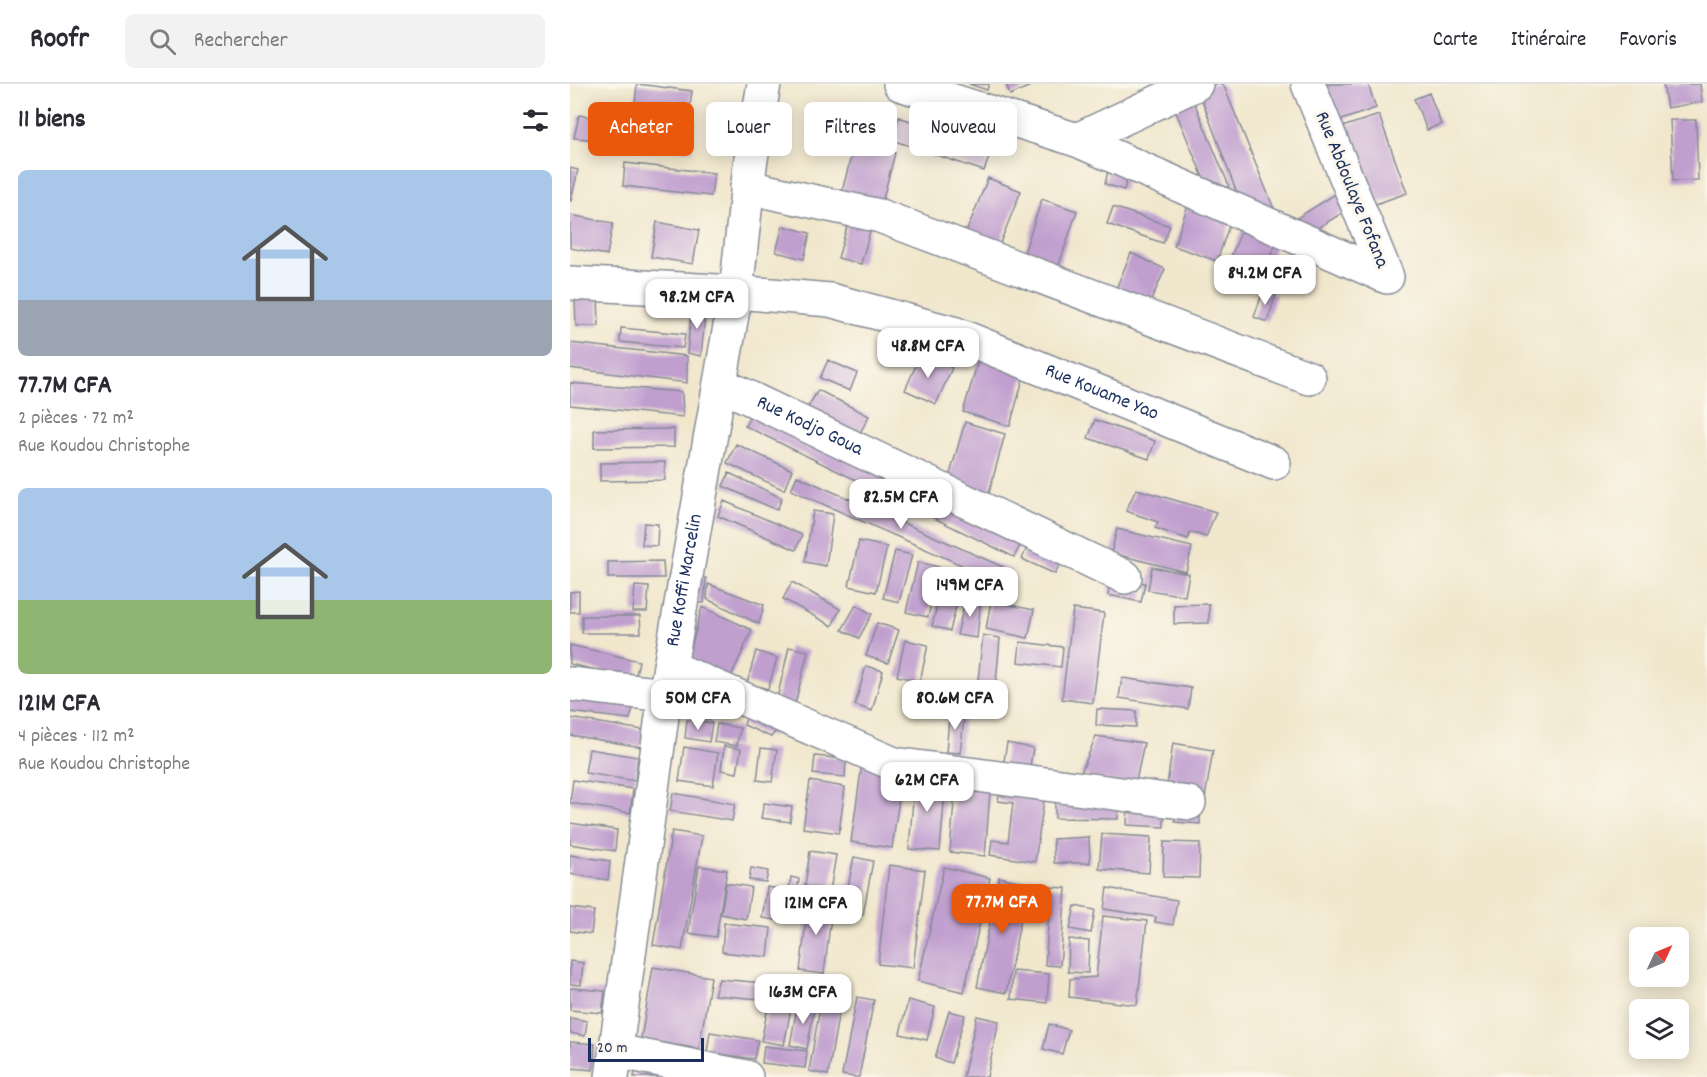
<!DOCTYPE html>
<html lang="fr">
<head>
<meta charset="utf-8">
<style>
  body { margin:0; font-family:Dekko,sans-serif; background:#f2f2f3; color:#2b2b33; height:100vh; display:flex; flex-direction:column; font-size:22px; white-space:nowrap }
  * { box-sizing:border-box; margin:0 }
  p { font-size:20px; color:#7c7c81 }
  .icon { flex:none; width:33px; height:33px; fill:none; stroke:currentColor; stroke-width:2; stroke-linecap:round; stroke-linejoin:round }
  .map { position:relative; flex:1; overflow:hidden }
  .panel { display:flex; flex-direction:column; background:#fff; width:570px }
  .panel>* { flex:none }
  .hud { position:absolute; left:18px; top:18px; width:570px; height:54px; display:flex; gap:12px }
  .needle { width:39px; rotate:46deg }
  .buttons { position:absolute; left:1059px; top:843px; display:grid; gap:12px }
  .buttons a { display:grid; place-items:center; width:60px; height:60px; border-radius:9px; background:#fff; box-shadow:0 3px 15px #0003; font-size:30px }
  .scale { position:absolute; left:18px; bottom:15px; width:116px; box-sizing:border-box; padding-left:6px; border:3px solid #1b2f5e; border-top:0; font-size:16px; line-height:21px; white-space:nowrap; color:#1b2f5e; -webkit-text-stroke:4px #fbf7ec; paint-order:stroke }
  .price { position:absolute; translate:-50% -51px; padding:0 14px; border-radius:12px; background:#fff; color:#222; font-size:20px; line-height:39px; filter:drop-shadow(0 2px 3px #0008) }
  .price::after { content:''; position:absolute; left:50%; top:36px; width:18px; height:14px; margin-left:-9px; background:inherit; clip-path:polygon(0 0,100% 0,50% 100%) }
  .price.current { background:#ea580c; color:#fff }
  ul { padding:0; list-style:none }
  li { display:grid; align-content:center; gap:12px; height:318px; padding:0 18px }
  li span { display:grid; place-items:center; height:186px; border-radius:9px; color:#555 }
  li>.icon { margin-inline-start:auto }
  span .icon { width:108px; height:108px; fill:#fffc; stroke-width:1 }
  li b { font-size:26px }
  h2 { display:flex; justify-content:space-between; align-items:center; height:72px; padding:0 18px; font-size:26px }
  .chip { padding:0 21px; border-radius:9px; background:#fff; box-shadow:0 3px 15px #0003; font-size:21px; line-height:54px }
  .chip.current { background:#ea580c; color:#fff }
  header { display:flex; align-items:center; gap:36px; box-sizing:border-box; height:84px; padding:0 30px; background:#fff; border-bottom:2px solid #e1e1e2 }
  header strong { font-size:28px }
  nav { display:flex; gap:33px; margin-inline-start:auto; font-size:21px }
  .search { width:420px; height:54px; background:#f2f2f3; display:flex; align-items:center; gap:15px; box-sizing:border-box; padding:0 21px; border-radius:9px; color:#7c7c81; font-size:22px }
  main { display:flex; flex:1; min-height:0 }
  .map>svg:first-child { display:block }
  .building { fill:#c09fcf }
  .lines { fill:none; stroke-linecap:round; stroke-linejoin:round }
  .minor-casing { stroke:#868b96; stroke-width:36 }
  .minor { stroke:#fff; stroke-width:33 }
  .labels { text-anchor:middle; dominant-baseline:central; stroke-width:6; stroke-linejoin:round; paint-order:stroke }
  .street-label { font-size:20px; fill:#1b2f5e; stroke:#fbf7ec }
</style>
</head>
<body>
<header>
<strong>Roofr</strong>
<div class="search"><svg class="icon" aria-label="search" viewBox="0 0 24 24"><circle cx="10" cy="10" r="6"/><path d="M15 15l6 6"/></svg>Rechercher</div>
<nav><a>Carte</a><a>Itinéraire</a><a>Favoris</a></nav>
</header>
<main>
<section class="panel">
<h2>11 biens<svg class="icon" aria-label="filters" viewBox="0 0 24 24"><path d="M4 7h16M4 17h16"/><circle cx="9" cy="7" r="2"/><circle cx="15" cy="17" r="2"/></svg></h2>
<ul>
<li><span style="background:linear-gradient(#a9c7e8 70%,#9aa5b1 0)"><svg class="icon" aria-label="home" viewBox="0 0 24 24"><path d="M3 11l9-7 9 7M6 9v11h12V9"/></svg></span><div><b>77.7M CFA</b><p>2 pièces · 72 m²</p><p>Rue Koudou Christophe</p></div></li>
<li><span style="background:linear-gradient(#a9c7e8 60%,#8fb573 0)"><svg class="icon" aria-label="home" viewBox="0 0 24 24"><path d="M3 11l9-7 9 7M6 9v11h12V9"/></svg></span><div><b>121M CFA</b><p>4 pièces · 112 m²</p><p>Rue Koudou Christophe</p></div></li>
</ul>
</section>
<div class="map">
<svg width="1137" height="993" viewBox="0 0 1137 993">
  <rect width="100%" height="100%" fill="#fbf7ec"/>
  <filter id="ink" filterUnits="userSpaceOnUse"><feTurbulence type="fractalNoise" baseFrequency=".0167" numOctaves="2"/><feDisplacementMap in="SourceGraphic" scale="12" xChannelSelector="R" yChannelSelector="G"/><feConvolveMatrix kernelMatrix="1 2 1 2 8 2 1 2 1" color-interpolation-filters="sRGB"/></filter>
  <filter id="wash" filterUnits="userSpaceOnUse"><feTurbulence type="fractalNoise" baseFrequency=".008" numOctaves="4" result="noise"/><feDisplacementMap in="SourceGraphic" scale="24" xChannelSelector="R" yChannelSelector="G"/><feGaussianBlur stdDeviation="1.35" result="paint"/><feColorMatrix in="noise" values="0 0 0 0 0 0 0 0 0 0 0 0 0 0 0 0 0 1.4 0 .05"/><feComposite in="paint" operator="in"/></filter>
  <g filter="url(#wash)">
    <rect width="100%" height="100%" fill="#f1e7cd"/>
    <g id="blocks">
      <!-- building -->
      <path class="building" d="M67,0L122,7L119,28L65,20Z
        M399,0H419L417,6Z
        M436,0H465L440,11Z
        M639,0H653L709,137L669,115L628,5Z
        M749,0H798L806,24L763,39Z
        M1093,0H1130L1132,18L1097,24Z
        M859,9L871,40L857,46L844,15Z
        M622,13L659,102L640,110L603,21Z
        M9,31L51,38V57L4,54Z
        M809,31L837,109L797,123L769,44Z
        M329,33L422,65L414,87L322,56Z
        M1100,36H1126L1128,96L1103,97Z
        M61,37L123,41L122,66L59,62Z
        M285,58L325,69L310,126L270,115Z
        M540,78L560,83L554,106L535,100Z
        M55,79L144,89L141,112L53,102Z
        M0,84L8,86L1,117H0Z
        M418,94L451,107L428,164L395,151Z
        M767,109L777,126L738,150L727,134Z
        M472,115L507,127L488,184L453,172Z
        M620,115L663,130L647,177L604,162Z
        M543,123L600,142L593,159L537,140Z
        M281,129L303,136L291,180L268,174Z
        M0,131L43,139L37,171L0,164Z
        M676,136L710,151L688,201L655,187Z
        M87,138L129,146L123,180L81,173Z
        M213,142L240,149L234,175L206,168Z
        M561,169L595,185L579,221L545,207Z
        M693,207L706,211L697,238L684,233Z
        M28,210L29,242H6L5,211Z
        M122,220L136,222L131,272L117,269Z
        M51,244L115,250L113,264L50,258Z
        M0,259L117,272V299L0,284Z
        M351,270L382,284L366,320L335,306Z
        M409,274L455,288L440,342L393,328Z
        M258,276L287,289L280,307L250,294Z
        M0,299L112,308L113,333L0,321Z
        M248,306L299,332L289,351L235,328Z
        M182,328L455,452L444,473L175,342Z
        M525,336L585,357L579,375L518,354Z
        M395,338L435,350L419,409L378,397Z
        M104,345V363L24,364V346Z
        M166,360L222,386L214,406L157,379Z
        M95,378V396L30,397V379Z
        M159,389L212,414L207,426L153,402Z
        M227,392L442,487L437,501L221,406Z
        M566,405L646,428L636,453L620,448L618,455L585,444L588,438L556,427Z
        M154,417L232,451L226,466L148,432Z
        M243,427L263,430L256,482L235,478Z
        M74,439L88,440L87,462L72,461Z
        M547,445L622,463L616,488L541,469Z
        M460,456L494,471L485,490L452,475Z
        M289,457L317,463L306,508L279,502Z
        M325,467L342,471L329,518L313,514Z
        M93,477L94,494H38V478Z
        M348,478L369,483L358,533L336,528Z
        M582,483L619,490L615,512L578,506Z
        M541,492L575,499L571,518L538,511Z
        M374,493L392,498L380,547L362,542Z
        M123,494H136L134,519L122,518Z
        M222,498L270,525L262,542L213,515Z
        M138,500L194,521L189,540L137,515Z
        M65,502L79,503L77,528H63Z
        M9,507V528H0V508Z
        M396,512L411,513L407,554L387,551Z
        M421,517L464,526L458,554L416,545Z
        M639,520V539L604,540V521Z
        M286,521L302,530L289,554L272,546Z
        M132,523L182,546L160,595L117,579Z
        M503,525L534,529L523,619L492,615Z
        M12,532H70L71,549H12Z
        M307,539L329,546L318,579L296,572Z
        M413,551L430,554L423,632H404Z
        M335,556L358,561L350,597L327,592Z
        M450,558L493,563L491,583L448,578Z
        M0,561L69,577L65,595L0,580Z
        M219,563L238,567L224,624L206,619Z
        M186,567L207,574L198,605L177,599Z
        M296,582L313,587L302,627L285,621Z
        M552,594L621,604L618,625L549,614Z
        M0,605L66,612L60,635L0,628Z
        M179,623L212,639L201,653L174,641Z
        M121,624L141,627L140,636L119,632Z
        M380,625L395,627L390,669L376,668Z
        M527,625L566,627V643L526,641Z
        M0,634L74,646L71,663L0,651Z
        M117,636L142,639L139,658L115,654Z
        M147,640L170,644L167,662L144,658Z
        M526,652L574,659L565,702L510,691Z
        M437,659L463,664L459,688L433,683Z
        M603,659L643,666L635,714L596,708Z
        M154,662L171,665L167,689L151,686Z
        M114,663L148,669L143,702L109,697Z
        M191,664L207,666L202,698L187,696Z
        M19,665L68,673L65,697L15,689Z
        M245,672L276,675L275,693L243,690Z
        M292,680L333,686L322,764L281,758Z
        M345,691L376,694L370,767L339,765Z
        M386,693L421,696L415,772L380,768Z
        M3,696L63,705L60,729L0,719Z
        M431,696L476,702L465,778L420,771L422,756L438,758L443,719L428,717Z
        M240,697L275,703L269,749L233,744Z
        M103,709L165,720L162,737L100,727Z
        M485,713L548,715V735L485,734Z
        M558,718L594,719V743L557,741Z
        M194,719L222,723L220,738L191,734Z
        M606,721L630,722V740L605,738Z
        M0,739L47,746L45,767L0,760Z
        M102,747L132,752L112,866L83,861Z
        M532,750L581,753L579,789L529,785Z
        M519,753L520,779H484L483,755Z
        M594,758L630,759L629,794L593,793Z
        M240,767L266,771L260,807L235,802Z
        M0,771L40,777L38,796L0,790Z
        M284,773L303,777L293,831L273,827Z
        M319,781L355,786L343,884L308,880Z
        M129,782L157,786L146,853L118,849Z
        M374,783L420,794L394,908L348,897Z
        M181,784L198,787L196,798L179,796Z
        M221,793L229,795L226,815L218,813Z
        M429,793L458,799L436,909L407,903Z
        M156,799L181,803L176,835L151,830Z
        M197,803L216,806L211,837L192,834Z
        M481,803L496,804L490,882L475,881Z
        M537,804L607,816L603,841L585,838L586,833L534,825Z
        M239,813L263,816L254,890L230,887Z
        M505,822L525,826L521,849L500,845Z
        M0,824L24,827L21,850L0,847Z
        M533,832L577,837L567,921L499,913L500,895L526,893Z
        M154,839L201,844L198,873L152,868Z
        M499,855L519,857L518,889L498,888Z
        M0,877L13,879L11,901L0,900Z
        M83,883L141,893L129,965L71,955Z
        M443,887L479,890L477,919L441,915Z
        M149,895L194,899L189,915L144,911Z
        M203,900L225,904L214,961L191,957Z
        M0,904L35,907L32,929L0,926Z
        M253,905L272,909L258,991L239,987Z
        M287,913L304,916L289,993H284L272,991Z
        M338,916L365,923L357,956L330,950Z
        M228,918L245,921L237,965L220,961Z
        M379,927L395,931L381,979L365,974Z
        M407,932L429,937L417,993H393Z
        M0,934L17,937L15,952L0,949Z
        M479,940L499,946L492,970L473,965Z
        M140,948L188,956L184,975L137,968Z
        M0,958L25,960L23,986L0,984Z
        M194,962L237,967L235,984L192,979Z
        M66,984L101,993H64Z"/>
    </g>
  </g>
  <g filter="url(#ink)">
    <use href="#blocks" fill-opacity="0" stroke="#868b96" stroke-width="1.5"/>
    <g class="lines">
      <!-- minor casing -->
      <g class="minor-casing">
        <g id="minor">
          <path d="M330,0L507,56L817,193L738,0"/>
          <path d="M507,56L626,0"/>
          <path d="M177,103L310,132L739,294"/>
          <path id="s1" d="M0,199L166,208L260,216L386,250L704,379"/>
          <path id="s2" d="M150,300L555,493"/>
          <path d="M100,583L324,680L619,719"/>
          <path d="M0,600L95,611"/>
          <path d="M46,967L176,993"/>
          <path id="s3" d="M42,993L95,611L166,208L180,81L194,0"/>
        </g>
      </g>
      <!-- minor -->
      <use href="#minor" class="minor"/>
    </g>
  </g>
  <g class="labels">
    <!-- street labels -->
    <g class="street-label">
      <text transform="translate(781 106) rotate(68)">Rue Abdoulaye Fofana</text>
      <text stroke="none"><textPath href="#s1" startOffset="548">Rue Kouame Yao</textPath></text>
      <text stroke="none"><textPath href="#s2" startOffset="99">Rue Kodjo Goua</textPath></text>
      <text stroke="none"><textPath href="#s3" startOffset="502">Rue Koffi Marcelin</textPath></text>
    </g>
  </g>
</svg>
<div class="buttons">
<a><svg class="needle" viewBox="-14 -14 28 28"><path d="M0-13l5 13h-10z" fill="#e53935"/><path d="M0 13l5-13h-10z" fill="#7c7c81"/></svg></a>
<a><svg class="icon" aria-label="layers" viewBox="0 0 24 24"><path d="M12 4l9 5-9 5-9-5zM3 14l9 5 9-5"/></svg></a>
</div>
<div class="scale">20 m</div>
<b class="price" style="left:695px;top:222px">84.2M CFA</b>
<b class="price" style="left:127px;top:246px">98.2M CFA</b>
<b class="price" style="left:358px;top:295px">48.8M CFA</b>
<b class="price" style="left:331px;top:446px">82.5M CFA</b>
<b class="price" style="left:400px;top:534px">149M CFA</b>
<b class="price" style="left:128px;top:647px">50M CFA</b>
<b class="price" style="left:385px;top:647px">80.6M CFA</b>
<b class="price" style="left:357px;top:729px">62M CFA</b>
<b class="price current" style="left:432px;top:851px">77.7M CFA</b>
<b class="price" style="left:246px;top:852px">121M CFA</b>
<b class="price" style="left:233px;top:941px">163M CFA</b>
<div class="hud">
<a class="chip current">Acheter</a>
<a class="chip">Louer</a>
<a class="chip">Filtres</a>
<a class="chip">Nouveau</a>
</div>
</div>
</main>
</body>
</html>
